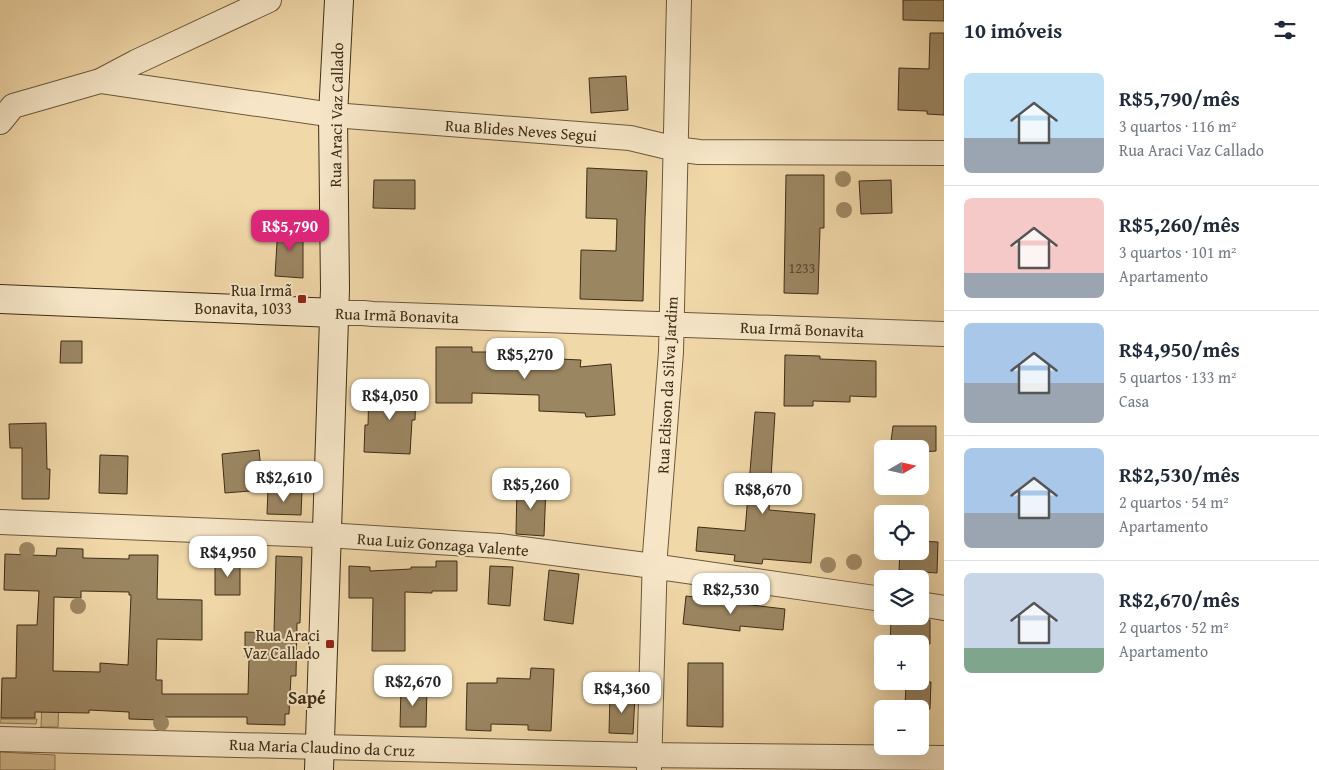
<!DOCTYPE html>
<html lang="pt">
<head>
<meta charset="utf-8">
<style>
  body { margin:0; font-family:"Gentium Book Plus",serif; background:#f2f2f3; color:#1f2937; height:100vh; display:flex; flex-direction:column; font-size:19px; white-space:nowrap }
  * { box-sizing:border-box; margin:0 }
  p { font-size:16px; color:#747a83 }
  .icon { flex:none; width:28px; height:28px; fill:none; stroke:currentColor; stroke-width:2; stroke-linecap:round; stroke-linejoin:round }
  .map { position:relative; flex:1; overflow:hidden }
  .sheet { display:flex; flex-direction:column; background:#fff; width:375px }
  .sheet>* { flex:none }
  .needle { width:32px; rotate:81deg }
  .buttons { position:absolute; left:874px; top:440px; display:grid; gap:10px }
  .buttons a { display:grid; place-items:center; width:55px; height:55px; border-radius:8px; background:#fff; box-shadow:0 5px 20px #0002; font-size:25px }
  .price { position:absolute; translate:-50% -42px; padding:0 11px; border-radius:10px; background:#fff; color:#222; font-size:16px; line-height:32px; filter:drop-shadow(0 1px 2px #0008) }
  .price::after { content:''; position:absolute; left:50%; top:30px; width:15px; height:11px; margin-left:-8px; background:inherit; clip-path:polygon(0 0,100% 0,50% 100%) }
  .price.current { background:#db2777; color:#fff }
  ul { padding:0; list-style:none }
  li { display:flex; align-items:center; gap:15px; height:125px; padding:0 20px }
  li+li { border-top:1px solid #e0e1e3 }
  li span { display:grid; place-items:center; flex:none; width:140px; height:100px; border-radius:8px; color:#555 }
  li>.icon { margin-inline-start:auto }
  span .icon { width:60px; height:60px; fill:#fffc; stroke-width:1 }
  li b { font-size:21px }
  h2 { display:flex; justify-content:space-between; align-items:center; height:60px; padding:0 20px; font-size:21px }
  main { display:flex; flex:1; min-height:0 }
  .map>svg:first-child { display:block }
  .green { fill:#d3bb90; stroke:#887453 }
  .building { fill:#9b8662; stroke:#3e2d16; fill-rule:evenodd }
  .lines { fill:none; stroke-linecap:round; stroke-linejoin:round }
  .street-casing { stroke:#6b583b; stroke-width:26 }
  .secondary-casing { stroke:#3e2d16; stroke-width:30 }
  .street { stroke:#f6e6c7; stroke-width:24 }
  .secondary { stroke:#f6e6c7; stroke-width:28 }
  .tree { fill:#9f8965 }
  .poi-dot { fill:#8f2418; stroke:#f6e6c7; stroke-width:2 }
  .labels { text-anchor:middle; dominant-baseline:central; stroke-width:4; stroke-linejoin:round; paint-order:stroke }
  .number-label { font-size:14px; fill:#554329 }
  .street-label { font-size:16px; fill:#3e2d16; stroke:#f6e6c7 }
  .poi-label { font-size:16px; fill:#3e2d16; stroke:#f6e6c7; text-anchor:end }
  .neighbourhood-label { font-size:18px; font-weight:bold; fill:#3e2d16; stroke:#f6e6c7 }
</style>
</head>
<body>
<main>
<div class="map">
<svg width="944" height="770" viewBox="0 0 944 770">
  <rect width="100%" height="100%" fill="#f1d8a9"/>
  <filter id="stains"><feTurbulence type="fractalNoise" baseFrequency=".004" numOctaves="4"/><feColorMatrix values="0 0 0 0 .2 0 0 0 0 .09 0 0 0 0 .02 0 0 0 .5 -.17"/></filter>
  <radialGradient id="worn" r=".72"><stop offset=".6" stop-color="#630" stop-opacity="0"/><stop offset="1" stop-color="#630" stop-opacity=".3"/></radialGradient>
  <!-- green -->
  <path class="green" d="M43,676L60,677L58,727H41Z
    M0,719H37L36,724L0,723Z
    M0,752L55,755V770H0Z"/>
  <!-- building -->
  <path class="building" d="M903,0H944V21L903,20Z
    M930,33H944V115L927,114V111L898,110L899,68L929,69Z
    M626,76L628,110L591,113L589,78Z
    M587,168L647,171L645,218L643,301L580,299L581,250L616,251L617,219L586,218Z
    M786,175H824V228H820L818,294L784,293Z
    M374,180H415V209L373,208Z
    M891,180L892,213L861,214L859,181Z
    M278,226L303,227V278L275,276Z
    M61,341H82V363H60Z
    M436,347H472V352H538V358L581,360L580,367L611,364L615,415L586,417L585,413L539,411V395L472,393V403H436Z
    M785,355L820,356V359L876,361V397L850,396V402L813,401V406H784Z
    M369,388L416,390L415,420H412L410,454L364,452L365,425H368Z
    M755,412L775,413L769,510L815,514L811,563L763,559L762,564L734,561L735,555L696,551L698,527L745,531Z
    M46,423L47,469H50L49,499H22V448H10L9,424Z
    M893,426H936V451L920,452V448L890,449Z
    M259,450L263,490L225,493L222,454Z
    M100,455L128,456L127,494L99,493Z
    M517,485L546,487L544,536L516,534Z
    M268,490L302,491L301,515L267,514Z
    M920,541L938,542L937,573L899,570L900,551H920Z
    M57,548L83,549V558L129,559V555H158L157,599L202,600V640L157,639L156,680H162V694H248L249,658L245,657V632L274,633L276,556L302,557L300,623H297L296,676H291L289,714H285V725L247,724V717H161V720L129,719V712L89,710V713L35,712V718H1L2,678H16L17,625H37L39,591L4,590L5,554L56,556ZM81,591L129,592V595H131L128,665L100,663V672L53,671L54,597L81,598Z
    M436,561H457V591H432V593L405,592V651H372L373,598H349V566L370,567V571L411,569V567H436Z
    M215,562H240V595H215Z
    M490,566L513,567L510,606L488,604Z
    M549,570L579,574L573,624L544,620Z
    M686,596L743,603V604L785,609L783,630L740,626V631L683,624Z
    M891,619L930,620V644H890Z
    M688,663H723V727L687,726Z
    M531,668L554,669L551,731L528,730V725L491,724V731L466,730L467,683H497V678L530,679Z
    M906,681L931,682L930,709H905Z
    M401,687L427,688L426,727H400Z
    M610,695L635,696L633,734L609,733Z"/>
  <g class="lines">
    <!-- street casing -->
    <g class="street-casing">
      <path id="street" d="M100,81L333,115L630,138L676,149L699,152L944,153
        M0,122L13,106L100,81L136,62L269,0
        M335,313H363L373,314L944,334
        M0,522L342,536L500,546L638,564L882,599
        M920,604L944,608
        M0,739L640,755L944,758
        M649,770L655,554L671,352L679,0"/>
    </g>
    <!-- secondary casing -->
    <g class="secondary-casing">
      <path id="secondary" d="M0,299L335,313
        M319,770L335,289L333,115L339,0"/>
    </g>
    <!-- street -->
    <use href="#street" class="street"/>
    <!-- secondary -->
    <use href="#secondary" class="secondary"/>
  </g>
  <!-- trees -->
  <g class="tree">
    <circle cx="843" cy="179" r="8"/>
    <circle cx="844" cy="210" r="8"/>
    <circle cx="27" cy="550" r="8"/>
    <circle cx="854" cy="562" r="8"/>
    <circle cx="828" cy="565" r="8"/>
    <circle cx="78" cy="606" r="8"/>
    <circle cx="161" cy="723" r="8"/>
  </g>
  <!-- markers -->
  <g class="poi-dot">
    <rect x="297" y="294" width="10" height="10" rx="2.5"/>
    <rect x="325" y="639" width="10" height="10" rx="2.5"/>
  </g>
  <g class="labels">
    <!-- number labels -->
    <g class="number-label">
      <text x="802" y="268">1233</text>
    </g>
    <!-- street labels -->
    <g class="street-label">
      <text transform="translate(336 115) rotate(-89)">Rua Araci Vaz Callado</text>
      <text transform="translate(521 130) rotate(4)">Rua Blides Neves Segui</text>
      <text transform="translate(397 315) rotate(2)">Rua Irmã Bonavita</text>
      <text transform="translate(802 329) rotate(2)">Rua Irmã Bonavita</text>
      <text transform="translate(667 385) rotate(-87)">Rua Edison da Silva Jardim</text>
      <text transform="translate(443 544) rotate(4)">Rua Luiz Gonzaga Valente</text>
      <text transform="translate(322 747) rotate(2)">Rua Maria Claudino da Cruz</text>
    </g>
    <!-- poi labels -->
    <g class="poi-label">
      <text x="292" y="290">Rua Irmã<tspan x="292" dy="18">Bonavita, 1033</tspan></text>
      <text x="320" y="635">Rua Araci<tspan x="320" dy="18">Vaz Callado</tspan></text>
    </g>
    <!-- neighbourhood labels -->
    <g class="neighbourhood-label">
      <text x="307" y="697">Sapé</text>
    </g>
  </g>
  <rect width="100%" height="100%" filter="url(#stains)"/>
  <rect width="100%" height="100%" fill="url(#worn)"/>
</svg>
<div class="buttons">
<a><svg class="needle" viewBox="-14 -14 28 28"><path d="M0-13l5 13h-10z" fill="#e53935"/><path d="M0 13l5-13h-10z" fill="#747a83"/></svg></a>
<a><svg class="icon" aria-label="locate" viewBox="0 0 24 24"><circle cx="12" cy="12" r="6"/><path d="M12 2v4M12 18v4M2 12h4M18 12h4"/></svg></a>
<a><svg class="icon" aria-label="layers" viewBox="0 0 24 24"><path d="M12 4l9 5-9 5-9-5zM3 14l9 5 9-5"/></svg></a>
<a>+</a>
<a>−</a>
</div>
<b class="price current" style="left:290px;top:252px">R$5,790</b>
<b class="price" style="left:525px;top:380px">R$5,270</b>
<b class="price" style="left:390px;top:421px">R$4,050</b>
<b class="price" style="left:284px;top:503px">R$2,610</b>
<b class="price" style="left:531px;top:510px">R$5,260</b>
<b class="price" style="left:763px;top:515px">R$8,670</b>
<b class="price" style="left:228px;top:578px">R$4,950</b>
<b class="price" style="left:731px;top:615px">R$2,530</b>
<b class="price" style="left:413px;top:707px">R$2,670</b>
<b class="price" style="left:622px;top:714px">R$4,360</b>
</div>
<section class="sheet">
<h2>10 imóveis<svg class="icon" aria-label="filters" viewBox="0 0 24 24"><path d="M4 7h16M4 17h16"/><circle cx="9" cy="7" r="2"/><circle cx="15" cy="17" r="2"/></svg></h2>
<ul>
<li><span style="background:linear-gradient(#bfe0f5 65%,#9aa5b1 0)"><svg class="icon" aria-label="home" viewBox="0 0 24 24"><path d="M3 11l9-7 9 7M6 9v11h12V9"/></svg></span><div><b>R$5,790/mês</b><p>3 quartos · 116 m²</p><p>Rua Araci Vaz Callado</p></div></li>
<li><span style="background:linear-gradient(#f6c9c9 75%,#9aa5b1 0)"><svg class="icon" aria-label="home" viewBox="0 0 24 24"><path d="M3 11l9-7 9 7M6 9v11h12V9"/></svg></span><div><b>R$5,260/mês</b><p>3 quartos · 101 m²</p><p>Apartamento</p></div></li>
<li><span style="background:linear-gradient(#a9c7e8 60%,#9aa5b1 0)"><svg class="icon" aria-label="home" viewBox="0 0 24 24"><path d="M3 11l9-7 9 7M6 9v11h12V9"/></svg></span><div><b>R$4,950/mês</b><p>5 quartos · 133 m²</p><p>Casa</p></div></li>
<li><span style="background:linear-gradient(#a9c7e8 65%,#9aa5b1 0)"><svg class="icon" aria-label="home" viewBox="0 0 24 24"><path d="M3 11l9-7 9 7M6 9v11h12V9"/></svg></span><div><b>R$2,530/mês</b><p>2 quartos · 54 m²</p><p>Apartamento</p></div></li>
<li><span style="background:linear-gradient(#c9d6e8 75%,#7fa58c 0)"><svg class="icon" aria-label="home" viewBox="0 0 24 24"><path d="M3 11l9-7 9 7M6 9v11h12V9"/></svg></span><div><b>R$2,670/mês</b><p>2 quartos · 52 m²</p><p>Apartamento</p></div></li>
</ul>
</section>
</main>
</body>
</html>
